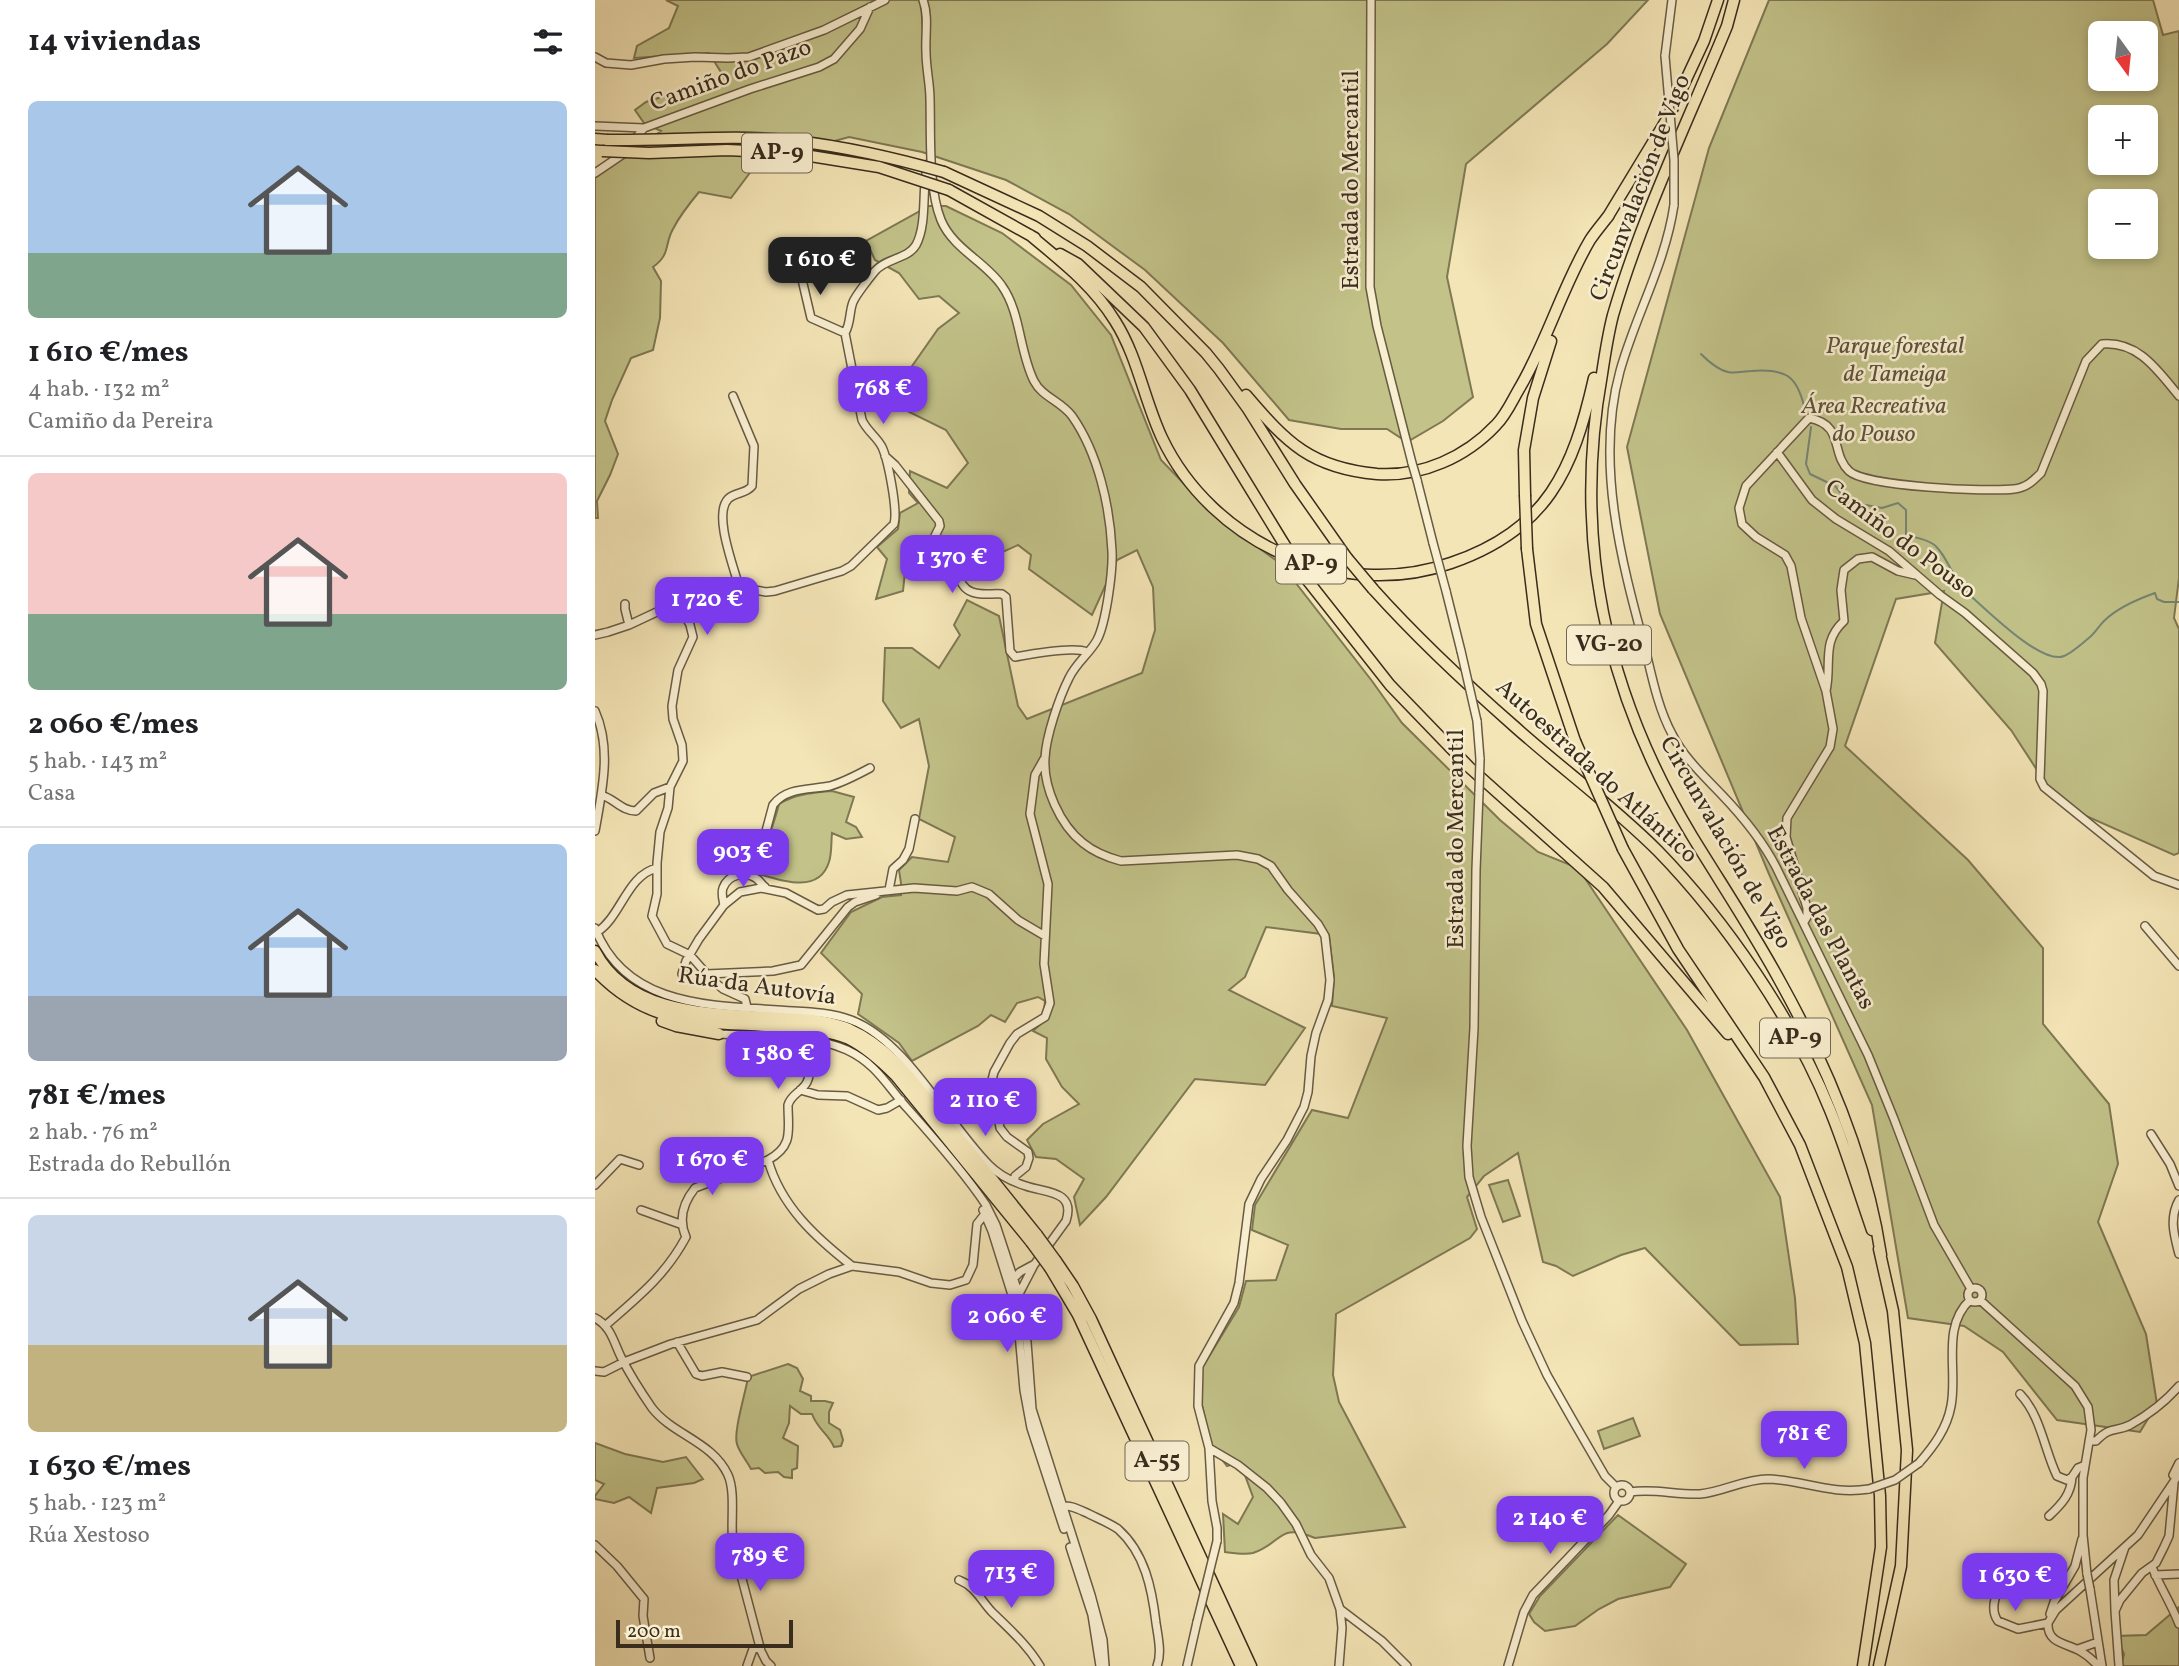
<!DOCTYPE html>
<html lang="es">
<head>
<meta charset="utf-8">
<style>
  body { margin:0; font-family:Vollkorn,serif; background:#f6f6f6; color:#202124; height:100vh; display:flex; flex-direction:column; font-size:26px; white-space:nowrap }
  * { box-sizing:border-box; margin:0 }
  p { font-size:23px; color:#757577 }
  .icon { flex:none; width:38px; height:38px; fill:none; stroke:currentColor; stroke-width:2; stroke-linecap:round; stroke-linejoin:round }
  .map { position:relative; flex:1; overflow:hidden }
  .drawer { display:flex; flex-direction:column; background:#fff; width:595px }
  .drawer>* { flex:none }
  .needle { width:46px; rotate:165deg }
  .fabs { position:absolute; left:1493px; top:21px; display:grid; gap:14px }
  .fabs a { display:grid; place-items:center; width:70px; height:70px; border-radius:10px; background:#fff; box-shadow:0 4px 10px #0003; font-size:35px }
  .scale { position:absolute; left:21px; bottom:18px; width:177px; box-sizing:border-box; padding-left:7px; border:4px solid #3a2d1e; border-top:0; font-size:19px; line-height:24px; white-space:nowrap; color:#3a2d1e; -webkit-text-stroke:5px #f8eed0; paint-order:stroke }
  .price { position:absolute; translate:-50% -60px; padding:0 16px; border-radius:14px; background:#7c3aed; color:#fff; font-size:23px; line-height:46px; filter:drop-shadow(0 2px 4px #0008) }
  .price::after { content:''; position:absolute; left:50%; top:42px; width:21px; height:16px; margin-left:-10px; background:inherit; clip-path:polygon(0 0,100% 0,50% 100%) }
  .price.active { background:#222; color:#fff }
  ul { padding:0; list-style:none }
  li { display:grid; align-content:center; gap:14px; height:371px; padding:0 28px }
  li+li { border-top:2px solid #e0e0e0 }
  li span { display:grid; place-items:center; height:217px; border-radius:10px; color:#555 }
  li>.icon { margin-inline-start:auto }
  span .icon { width:126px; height:126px; fill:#fffc; stroke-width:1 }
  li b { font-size:30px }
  h2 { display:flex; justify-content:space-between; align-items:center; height:84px; padding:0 28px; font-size:30px }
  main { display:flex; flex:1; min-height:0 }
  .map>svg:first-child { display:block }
  .green { fill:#c2c289; stroke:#7e7854; stroke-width:2; fill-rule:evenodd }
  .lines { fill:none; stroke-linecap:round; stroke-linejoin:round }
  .stream { stroke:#758574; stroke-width:2 }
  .minor-casing { stroke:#685b44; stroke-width:10 }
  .highway-casing { stroke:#3a2d1e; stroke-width:13 }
  .minor { stroke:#f8eed0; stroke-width:7 }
  .highway { stroke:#f4e5b6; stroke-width:10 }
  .minor-bridge-casing { stroke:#685b44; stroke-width:10; stroke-linecap:butt }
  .highway-bridge-casing { stroke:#3a2d1e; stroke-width:13; stroke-linecap:butt }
  .minor-bridge { stroke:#f8eed0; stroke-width:7 }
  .highway-bridge { stroke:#f4e5b6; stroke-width:10 }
  .labels { text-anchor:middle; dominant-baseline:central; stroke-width:5; stroke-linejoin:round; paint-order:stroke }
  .shield { fill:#f8eed0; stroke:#736753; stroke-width:2 }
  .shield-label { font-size:23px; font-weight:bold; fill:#3a2d1e }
  .street-label { font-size:24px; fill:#3a2d1e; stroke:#f8eed0 }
  .park-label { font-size:24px; font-style:italic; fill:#5c5239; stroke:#f8eed0 }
</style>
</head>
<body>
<main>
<section class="drawer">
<h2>14 viviendas<svg class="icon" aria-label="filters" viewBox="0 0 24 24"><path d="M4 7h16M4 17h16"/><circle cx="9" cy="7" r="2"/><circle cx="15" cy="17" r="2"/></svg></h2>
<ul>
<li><span style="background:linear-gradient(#a9c7e8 70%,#7fa58c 0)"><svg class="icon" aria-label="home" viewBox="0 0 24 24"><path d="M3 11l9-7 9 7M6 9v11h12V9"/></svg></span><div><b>1 610 €/mes</b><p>4 hab. · 132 m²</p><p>Camiño da Pereira</p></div></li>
<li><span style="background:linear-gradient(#f6c9c9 65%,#7fa58c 0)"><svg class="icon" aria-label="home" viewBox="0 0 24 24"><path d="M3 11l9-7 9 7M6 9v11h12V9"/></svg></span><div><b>2 060 €/mes</b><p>5 hab. · 143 m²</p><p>Casa</p></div></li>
<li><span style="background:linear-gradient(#a9c7e8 70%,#9aa5b1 0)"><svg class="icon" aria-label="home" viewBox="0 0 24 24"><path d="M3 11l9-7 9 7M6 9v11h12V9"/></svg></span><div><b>781 €/mes</b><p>2 hab. · 76 m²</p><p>Estrada do Rebullón</p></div></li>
<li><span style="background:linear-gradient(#c9d6e8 60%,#c2b280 0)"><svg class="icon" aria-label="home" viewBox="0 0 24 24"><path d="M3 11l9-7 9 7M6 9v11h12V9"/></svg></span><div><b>1 630 €/mes</b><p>5 hab. · 123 m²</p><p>Rúa Xestoso</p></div></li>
</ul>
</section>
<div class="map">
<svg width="1584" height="1666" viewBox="0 0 1584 1666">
  <rect width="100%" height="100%" fill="#f4e5b6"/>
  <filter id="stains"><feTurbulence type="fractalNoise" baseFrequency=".00286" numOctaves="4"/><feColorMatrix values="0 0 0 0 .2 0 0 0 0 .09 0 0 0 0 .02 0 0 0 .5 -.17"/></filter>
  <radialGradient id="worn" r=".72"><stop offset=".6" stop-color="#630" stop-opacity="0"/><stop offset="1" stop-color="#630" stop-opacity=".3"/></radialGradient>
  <!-- green -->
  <path class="green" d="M71,0H1053L1012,44L871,164L852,277L878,397L848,421L812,442L792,429H746L694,420L628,343L550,270L474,214L411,180L327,152L254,137L163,162L136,198L104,192C94,204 85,215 78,229C69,245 76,254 58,267L66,281L65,318L58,350L36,358L17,400L10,421L23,454L15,475L2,501L3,518H0V177L66,131L49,123L40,110L51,102L129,77L114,53L39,58L42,46L74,28L83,6Z
    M1174,0H1558L1568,35L1584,31V578L1579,618L1584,629V853L1579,855L1464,804L1416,730L1340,643L1349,591L1301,599L1250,746L1373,860L1448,948V1024L1514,1104L1523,1164L1503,1222L1551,1334L1562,1404L1545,1432L1462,1420L1408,1352L1369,1326L1313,1318L1277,1105L1174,874L1065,614L1032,447L1114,148ZM1505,33H1550V79H1505ZM1505,117H1550V163H1505ZM1505,201H1550V247H1505Z
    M334,206H351L407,233L476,285L516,335L566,460L620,516L686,564L777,681L807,723L905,820L943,852L983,868L1092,1030L1185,1197L1200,1298L1203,1344L1145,1345L1050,1248L1026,1255L978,1276L961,1266L948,1262L923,1153L889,1176L872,1197L882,1229L875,1238L741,1314L738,1375L744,1402L810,1527L720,1538C683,1522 688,1543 658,1553C650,1555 638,1553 630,1552L628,1514L643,1524L658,1497L645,1462L632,1466L616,1445L607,1405V1368L644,1307L651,1281L681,1280L693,1245L657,1230L660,1205L717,1110L753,1118L792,1018L737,1006L739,977L734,935L671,927L650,977L634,990L710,1028L670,1085L600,1079L511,1197L485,1225L479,1197L489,1179L461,1159L441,1157L432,1140L448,1124L484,1104L467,1087L451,1059L452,1038L438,1031L448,1022L450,1001L443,997L422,1003L410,1022L396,1015L383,1026L317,1061L304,1043L263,1014L267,994L226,953L256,912L287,897L306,895V883L304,870L317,857L353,862L360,837L324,819L334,766L324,719L306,728L288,701L290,648H317L344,668L365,635L359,625L372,600L404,616L423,706L432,719L547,673L560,630L558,587L542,550L522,560L497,615L434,569L436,555L423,545L390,560L368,575L358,559L328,555L310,572L308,591L281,599L292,559L282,547L303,529L305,513L323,503L314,493L315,471L352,488L373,463L351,430L300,405L308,379L343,329L364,313L344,296L324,299L304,273L280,260L271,241Z
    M237,791L259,797L251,822L261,827L267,837L251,839L237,833C236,842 237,853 234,862C224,894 187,881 164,874C168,850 178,828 184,804C201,794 217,793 237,791Z
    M913,1180L925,1216L908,1222L894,1185Z
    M193,1364L202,1368L208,1379L205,1391L216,1396V1401H230L238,1403L234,1412V1423L245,1430L248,1440L246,1446L239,1447C233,1433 223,1430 217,1414H206L195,1406L194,1423L188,1438L203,1446L202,1468L197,1470V1478L189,1477L183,1472L170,1473L164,1468L156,1469C152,1461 144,1452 142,1444C138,1432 151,1392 153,1377Z
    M1038,1418L1045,1436L1009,1449L1003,1431Z
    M0,1443L30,1454L68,1462L91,1457L108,1479L99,1483L62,1488L56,1513L34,1497L19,1503L0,1499V1496L9,1484L0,1480Z
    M1023,1515L1091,1564L1075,1587L1023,1599L1004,1609L980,1626L950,1631L939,1622L934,1614L945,1596Z
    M1584,1607V1666H1526L1529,1654L1521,1636L1551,1635Z"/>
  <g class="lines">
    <!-- stream -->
    <path class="stream" d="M1106,354C1113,361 1123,370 1133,372C1140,374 1149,371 1156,371C1194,368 1204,378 1211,415
      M1216,427L1211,464L1215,474L1240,486L1256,506L1271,505L1287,508L1303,503L1311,510V535C1319,537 1331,539 1338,544C1350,552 1358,578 1369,590C1387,605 1446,666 1469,656C1477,653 1488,643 1495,637C1500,633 1504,626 1509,621C1522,608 1543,599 1560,593L1562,599L1569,602H1584"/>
    <!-- minor casing -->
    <g class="minor-casing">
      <path id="minor" d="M328,0C334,16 330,35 331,52C331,68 335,84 335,99C336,134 333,188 346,220C358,249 391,262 407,286C426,313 424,351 439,381C447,397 466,401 477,416C503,453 515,506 517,551C518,571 511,623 502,640C495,653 481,663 474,678C464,698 451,736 450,758C448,787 465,825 488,843C499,852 511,857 526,861L642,855L663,859L676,866L693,890L723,924L730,936L735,980L733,1000L721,1033L716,1056L713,1092L709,1107L692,1140L666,1179L654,1204L644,1283L639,1303L604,1366L603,1406L614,1448L617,1501L622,1528V1541
        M776,0L775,287L782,326L817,463
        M1070,56L1077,0
        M0,57L11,63L36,65L69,59L100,57L133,58L154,57L229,30L290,0
        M0,126L49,128
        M0,173L28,154L49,128L155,89L224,67L239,59L265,29L275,7
        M1079,205C1070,265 1041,314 1025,371C1000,462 1026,560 1050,648C1057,677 1063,708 1077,734C1089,758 1109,776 1127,795C1149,818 1167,840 1181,867L1273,1055L1299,1119L1339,1225L1376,1289
        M202,258L216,318L250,333
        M138,396L159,446L157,486C151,494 140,492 133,499C118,515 139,567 144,587
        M1182,452L1217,500L1241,519L1294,551L1345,595L1370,613L1438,673L1446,684L1448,691L1445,779L1449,787L1559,876L1584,885
        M290,456L300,465L344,521L345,526C338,539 331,554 333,569L336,570L353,560C365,568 362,587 377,592C387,596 397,593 407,594L411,597L415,651L420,657C436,654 479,646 492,652
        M822,480L838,543
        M851,591L866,651
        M30,604V609L34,625
        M84,604L95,625L98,637L83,670L77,706L78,719L87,745L88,761L75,787L73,808L65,832L62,863V894L57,916L72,944L95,955L117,980L128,989L150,999L152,1007
        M0,635L13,632L34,625L66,610L107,597L124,594L144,587L171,592L180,591L247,571L256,566L299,524C303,510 293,460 287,447C282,437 272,431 267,420L250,333C256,323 254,312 258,302C261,295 275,277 280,271C291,258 313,259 321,245C333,223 326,186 333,164
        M1231,691C1237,663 1226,642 1249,621L1246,590L1249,570L1263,559L1277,557L1303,571L1320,575
        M0,711C17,749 7,791 0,831
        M882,721L885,759
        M884,792L881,870L879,1028L872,1146L874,1177L886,1217L927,1321L952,1375L977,1419L1010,1476L1021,1487
        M6,795C20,799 27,811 41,811L59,793L75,787
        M145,874L160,858L167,846L178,805C191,787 215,790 235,786C249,782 262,775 275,768
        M294,890L298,869L308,860L314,849L320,819
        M129,905C128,900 126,893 128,888C133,874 151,871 162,879C165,881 167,885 170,887
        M1209,922L1212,917V908L1191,837L1192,818L1235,747L1238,729L1231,691L1206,618L1196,566L1190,555L1161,537L1147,524L1144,508L1151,486L1214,418C1250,425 1235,453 1254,471C1271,487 1393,492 1419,489C1431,488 1438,481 1446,473L1491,361L1507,344C1544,341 1563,371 1584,396
        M1550,926L1584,966
        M0,928C32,1011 124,1005 198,1011C217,1012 237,1013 256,1020C312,1041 352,1123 394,1165C403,1174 418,1182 431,1186C450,1193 481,1190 471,1221L439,1265L424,1294
        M2,932C26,917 32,875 62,868
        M87,974L91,961L104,939L129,905L145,892L166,888L191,893L223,910L229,909L237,902L252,895L319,888L362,891L377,887L394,894L423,920L450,936
        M111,974L178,971L206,965L253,907L260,902L281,895
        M124,1034C165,1036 213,1033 252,1050C282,1064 292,1086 313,1109C339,1138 369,1172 391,1205L401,1225L424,1295L432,1342L437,1409L496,1595L508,1640L510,1666
        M205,1090L223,1095L252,1096L283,1110L292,1108L306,1100
        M1556,1134L1575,1164L1584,1186
        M173,1160C199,1146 193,1130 193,1105C196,1094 207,1092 212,1082C218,1070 214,1054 217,1041
        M420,1181V1176L431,1167L434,1158L433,1152L412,1137L405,1128L397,1080L399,1072L415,1043L422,1034L450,1017L455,1003L449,964L453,884L435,814L440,775L449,759
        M0,1185L25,1159L44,1165
        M1584,1200C1574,1218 1579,1235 1584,1254
        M46,1210L85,1224
        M388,1210L397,1231L422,1311L429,1390L436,1428L469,1529
        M417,1280L425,1272L438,1265
        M1373 1295a7 7 0 1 1 14 0a7 7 0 1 1-14 0Z
        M1385,1300L1480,1386L1493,1407L1496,1430L1488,1478V1535L1492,1574
        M0,1318C16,1326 19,1343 26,1357C35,1375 46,1392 57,1408C78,1435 118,1442 133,1475C141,1493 135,1524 138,1545L166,1651L171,1661L176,1666
        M11,1325C43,1297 70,1276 91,1237C83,1219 88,1203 100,1188L173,1160C186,1206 220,1237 257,1266
        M82,1342L101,1374L107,1376L127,1372L152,1377
        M0,1371L9,1372L29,1362L76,1344L162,1320L204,1289L234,1274L257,1266L304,1272L336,1283L355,1285L371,1280L378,1265L382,1224L393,1210
        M1425,1394C1446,1416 1449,1449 1462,1476L1472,1480L1477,1477L1483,1468L1488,1466
        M1494,1441H1501C1517,1425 1519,1433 1535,1425C1553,1415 1571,1401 1584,1386
        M614,1448L643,1465L672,1488L686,1503L701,1524L716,1555L734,1578L745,1609L787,1641L812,1666
        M1324,1463C1339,1446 1352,1428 1356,1406C1363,1371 1346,1327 1375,1300
        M1581,1478L1578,1475L1584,1463
        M1019 1493a8 8 0 1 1 16 0a8 8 0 1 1-16 0Z
        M1035,1492C1058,1488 1081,1495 1105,1494C1128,1492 1149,1479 1173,1479C1208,1480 1235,1495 1274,1489
        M463,1507C475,1504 483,1509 494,1514C504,1519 514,1523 523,1529C550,1553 557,1589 561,1623C563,1637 567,1653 562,1666
        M1454,1516C1467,1504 1476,1494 1477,1477
        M0,1545L22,1566L49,1599L48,1616L55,1658
        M475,1547L497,1615L505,1666
        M1557,1567C1565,1587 1576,1603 1584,1624
        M1560,1575L1584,1574
        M1413,1578C1401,1587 1394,1609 1403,1621L1423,1629L1453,1623
        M364,1580C381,1587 385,1599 396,1611C413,1628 432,1644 445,1666
        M1495,1589L1507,1666
        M1520,1610L1519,1580L1530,1547
        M1455,1614L1459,1602L1480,1566L1487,1539
        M1483,1649L1503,1642
        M152,1666L158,1649L165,1648
        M592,1666L602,1622
        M744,1666L747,1628L745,1609
        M913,1666L929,1612L938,1595L1014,1515L1024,1501
        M1503,1666C1498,1660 1492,1655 1485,1651C1472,1643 1452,1644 1453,1623L1461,1610L1543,1535L1584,1474
        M1524,1666L1520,1611L1525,1600L1547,1573L1561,1563L1569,1547L1574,1536L1579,1483"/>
    </g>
    <!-- highway casing -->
    <g class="highway-casing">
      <path id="highway" d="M1139,0L1132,26C1093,121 1047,216 1018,315C1013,334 1010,354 1007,374C977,540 1010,692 1097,836C1127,885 1159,933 1186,983C1232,1066 1272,1161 1286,1255
        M0,139L12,140
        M349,172L444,216L492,246L546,287L611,353L624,369L653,409L700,484L752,558
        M354,190L440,238
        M1012,218L1075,114L1109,41L1123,0
        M435,235C466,261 498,285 520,321C543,357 549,400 567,438C617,543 745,602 856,563C952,530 978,471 999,378
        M465,254L483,264L549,327L595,390L689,544
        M651,395C692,443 716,468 782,474C827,477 871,457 901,425C911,415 917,401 924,389C952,342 967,287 995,240C1001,231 1008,223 1014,215
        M930,495L929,450L938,398L956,341
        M932,549L941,624L980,741
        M713,581L795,685L875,768L1008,887L1133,1034
        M778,589C822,638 870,683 919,726C966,768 1018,806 1063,851C1131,921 1198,1019 1235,1110C1251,1149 1263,1190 1277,1230
        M1028,849L1083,949L1169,1077L1205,1145L1252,1267L1270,1343L1285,1496L1286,1547L1268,1666
        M0,951C35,1018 122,1013 186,1018C209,1019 232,1020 254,1029C297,1048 323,1088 352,1123C382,1160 412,1198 442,1235
        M0,970C55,1029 112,1021 185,1027C208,1028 233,1030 254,1039C272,1048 287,1062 301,1076L436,1242
        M67,1021L81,1026L124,1034
        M1284,1249L1298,1311L1312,1450L1306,1566L1284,1666
        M461,1261L478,1286L496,1319L656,1666
        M455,1268L483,1315L646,1666"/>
    </g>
    <!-- minor -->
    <use href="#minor" class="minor"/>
    <!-- highway -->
    <use href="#highway" class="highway"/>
    <!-- minor-bridge casing -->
    <g class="minor-bridge-casing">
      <path id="minor-bridge" d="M1070,56L1079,160V205
        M817,463L822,480
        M838,543L851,591
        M866,651L882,721
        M884,792L885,759
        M1274,1489L1300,1480L1324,1463
        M1492,1574L1495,1589
        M602,1622L622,1541"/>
    </g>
    <!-- highway-bridge casing -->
    <g class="highway-bridge-casing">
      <path id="highway-bridge" d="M12,140C74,141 139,134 201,141C252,147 300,158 349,172
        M7,151L54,153L132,150L197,153L284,167L354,190
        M930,495L932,549
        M689,544L713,581
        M752,558L778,589
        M980,741L1028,849
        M442,1235L461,1261
        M436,1242L455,1268"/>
    </g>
    <!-- minor-bridge -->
    <use href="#minor-bridge" class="minor-bridge"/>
    <!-- highway-bridge -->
    <use href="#highway-bridge" class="highway-bridge"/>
  </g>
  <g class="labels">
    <!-- shield labels -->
    <g class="shield">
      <rect x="147" y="133.5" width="70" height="39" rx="5"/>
      <rect x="681" y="544.5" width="70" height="39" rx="5"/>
      <rect x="972" y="625.5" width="84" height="39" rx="5"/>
      <rect x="1165" y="1018.5" width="70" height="39" rx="5"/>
      <rect x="530.5" y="1441.5" width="63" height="39" rx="5"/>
    </g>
    <g class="shield-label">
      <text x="182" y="153">AP-9</text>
      <text x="716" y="564">AP-9</text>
      <text x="1014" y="645">VG-20</text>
      <text x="1200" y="1038">AP-9</text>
      <text x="562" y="1461">A-55</text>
    </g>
    <!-- street labels -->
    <g class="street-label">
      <text transform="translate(136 76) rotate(-20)">Camiño do Pazo</text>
      <text transform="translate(757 180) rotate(-90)">Estrada do Mercantil</text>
      <text transform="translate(1046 188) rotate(-69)">Circunvalación de Vigo</text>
      <text transform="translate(1305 540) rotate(37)">Camiño do Pouso</text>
      <text transform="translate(1001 772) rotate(42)">Autoestrada do Atlántico</text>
      <text transform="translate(862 839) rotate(-90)">Estrada do Mercantil</text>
      <text transform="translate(1130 843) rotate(60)">Circunvalación de Vigo</text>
      <text transform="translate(1225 918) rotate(62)">Estrada das Plantas</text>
      <text transform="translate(162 987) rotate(8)">Rúa da Autovía</text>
    </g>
    <!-- park labels -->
    <g class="park-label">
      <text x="1300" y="347">Parque forestal<tspan x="1300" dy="28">de Tameiga</tspan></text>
      <text x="1279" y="407">Área Recreativa<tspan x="1279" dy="28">do Pouso</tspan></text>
    </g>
  </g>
  <rect width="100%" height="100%" filter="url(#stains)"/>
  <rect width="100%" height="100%" fill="url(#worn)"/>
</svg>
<div class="fabs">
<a><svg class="needle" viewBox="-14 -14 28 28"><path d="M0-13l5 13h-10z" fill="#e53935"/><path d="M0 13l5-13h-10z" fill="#757577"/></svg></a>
<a>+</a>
<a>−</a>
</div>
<div class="scale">200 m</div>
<b class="price active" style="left:225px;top:297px">1 610 €</b>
<b class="price" style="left:288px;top:426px">768 €</b>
<b class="price" style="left:357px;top:595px">1 370 €</b>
<b class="price" style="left:112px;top:637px">1 720 €</b>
<b class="price" style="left:148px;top:889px">903 €</b>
<b class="price" style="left:183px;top:1091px">1 580 €</b>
<b class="price" style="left:390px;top:1138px">2 110 €</b>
<b class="price" style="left:117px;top:1197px">1 670 €</b>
<b class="price" style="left:412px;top:1354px">2 060 €</b>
<b class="price" style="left:1209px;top:1471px">781 €</b>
<b class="price" style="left:955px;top:1556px">2 140 €</b>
<b class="price" style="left:165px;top:1593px">789 €</b>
<b class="price" style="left:416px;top:1610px">713 €</b>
<b class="price" style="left:1420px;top:1613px">1 630 €</b>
</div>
</main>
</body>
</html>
